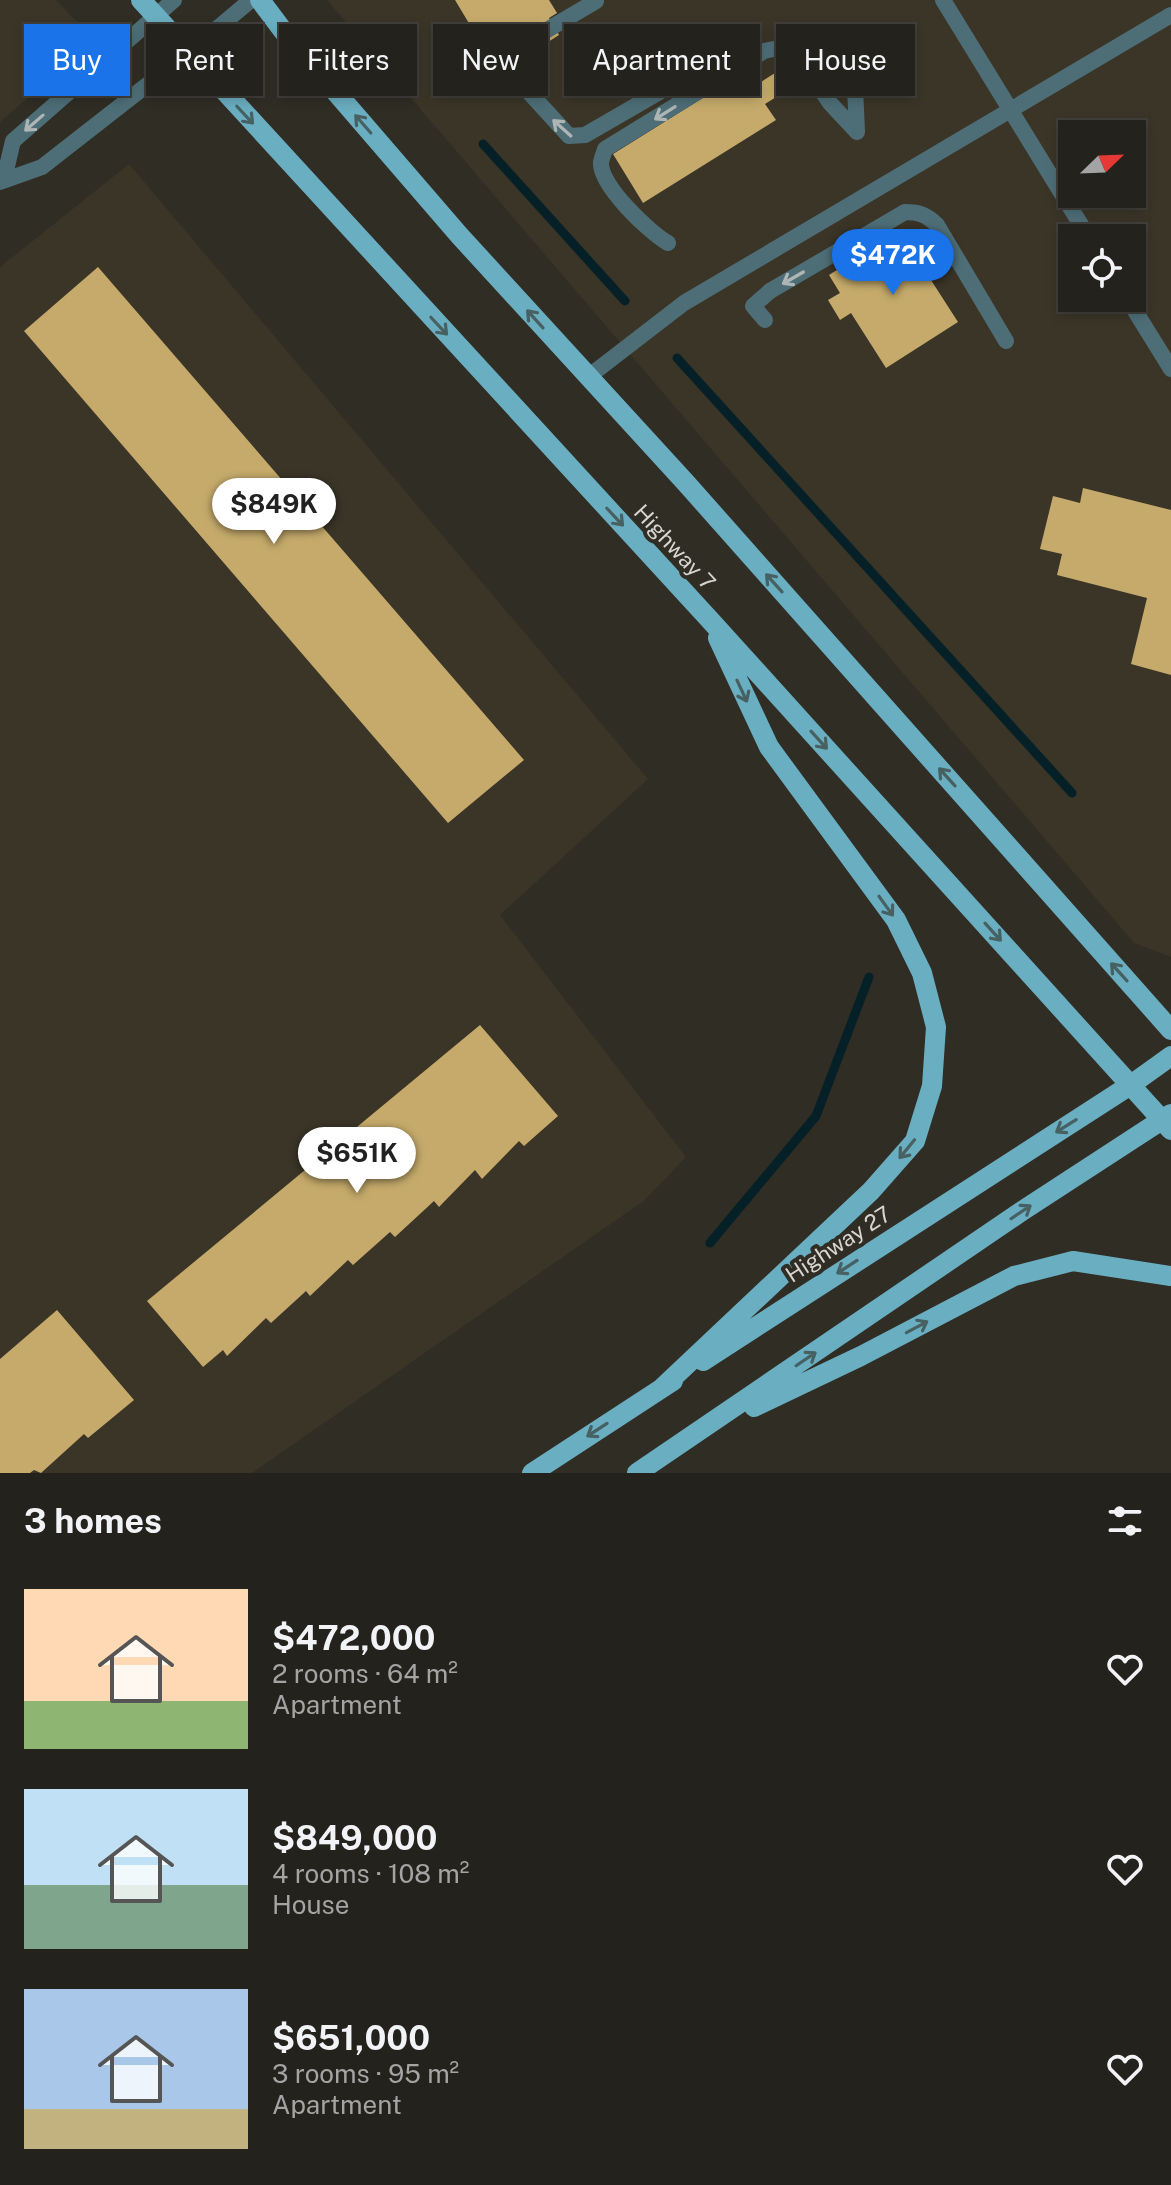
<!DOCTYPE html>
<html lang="en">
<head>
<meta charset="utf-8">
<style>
  body { margin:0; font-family:"Public Sans",sans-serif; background:#302f29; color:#f1f3f6; height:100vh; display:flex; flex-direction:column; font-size:30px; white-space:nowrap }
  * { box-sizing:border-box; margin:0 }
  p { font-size:26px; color:#a3a4a3 }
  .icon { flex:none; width:44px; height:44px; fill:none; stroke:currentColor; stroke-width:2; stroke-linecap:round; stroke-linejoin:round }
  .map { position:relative; height:1473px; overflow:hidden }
  .panel { display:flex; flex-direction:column; background:#24221c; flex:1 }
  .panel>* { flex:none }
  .hud { position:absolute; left:24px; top:24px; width:1124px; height:72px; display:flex; gap:16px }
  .needle { width:52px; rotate:67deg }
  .buttons { position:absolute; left:1058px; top:120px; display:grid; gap:16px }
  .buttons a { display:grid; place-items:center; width:88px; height:88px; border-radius:0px; background:#24221c; box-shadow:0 4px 12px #0003,0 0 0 2px #413f3b; font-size:40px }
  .price { position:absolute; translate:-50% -68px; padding:0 18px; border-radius:28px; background:#fff; color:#222; font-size:26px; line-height:52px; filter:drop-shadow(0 2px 4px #0008) }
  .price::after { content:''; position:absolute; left:50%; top:48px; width:24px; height:18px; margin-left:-12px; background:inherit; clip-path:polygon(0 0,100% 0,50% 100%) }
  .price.current { background:#1a73e8; color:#fff }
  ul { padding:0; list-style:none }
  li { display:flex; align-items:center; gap:24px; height:200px; padding:0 24px }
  li span { display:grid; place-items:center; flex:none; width:224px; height:160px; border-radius:0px; color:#555 }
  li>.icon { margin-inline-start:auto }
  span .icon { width:96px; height:96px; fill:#fffc; stroke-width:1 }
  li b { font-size:34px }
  h2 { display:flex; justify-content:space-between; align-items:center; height:96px; padding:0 24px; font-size:34px }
  .pill { padding:0 28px; border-radius:0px; background:#24221c; box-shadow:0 4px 12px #0003,0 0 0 2px #413f3b; font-size:28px; line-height:72px }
  .pill.current { background:#1a73e8; color:#fff }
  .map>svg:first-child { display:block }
  .built { fill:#3b3528; fill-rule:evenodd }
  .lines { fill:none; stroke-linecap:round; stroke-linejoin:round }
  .stream { stroke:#052027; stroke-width:9 }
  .building { fill:#c5aa6b }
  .lane { stroke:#4e6e77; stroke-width:16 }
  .street { stroke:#4e6e77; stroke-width:16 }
  .primary { stroke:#6aaec1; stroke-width:20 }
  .oneway { stroke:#aeb6b5 }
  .oneway2 { stroke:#476163 }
  .labels { text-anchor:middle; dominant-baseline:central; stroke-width:8; stroke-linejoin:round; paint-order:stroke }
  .street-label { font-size:22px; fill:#d7d5d0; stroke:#302d25 }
</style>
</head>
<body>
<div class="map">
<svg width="1171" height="1473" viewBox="0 0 1171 1473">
  <rect width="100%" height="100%" fill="#302d25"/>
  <!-- built -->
  <path class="built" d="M0,0H56L81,26L74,58L0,122Z
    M327,0H1171V957L1134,943ZM1072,134H1132V194H1072ZM1072,238H1132V298H1072Z
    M129,164L648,779L500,915L686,1157L645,1200L252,1473H0V267Z"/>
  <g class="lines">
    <!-- stream -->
    <path class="stream" d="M483,144L625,301
      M677,358L1072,793
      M710,1243L816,1116L869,977"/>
  </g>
  <!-- building -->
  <path class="building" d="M455,0H549L557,13L549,18L559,35L545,44L534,27L488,55Z
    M786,66L797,84L765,104L776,120L643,203L613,154L746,71L756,85Z
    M901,229L912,245L922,238L942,269L929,277L958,322L886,368L851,313L840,320L828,300L840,293L829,275Z
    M98,267L524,760L448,823L24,331Z
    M1083,488L1171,510V675L1131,664L1147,598L1057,575L1062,554L1040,549L1053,496L1080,503Z
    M480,1025L558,1116L524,1146L519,1141L482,1179L475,1170L439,1207L434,1201L395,1237L390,1232L353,1265L348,1260L310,1296L306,1291L271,1323L266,1318L227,1356L223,1350L203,1367L147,1301Z
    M57,1310L134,1400L88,1438L84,1434L41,1473L34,1470L30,1473H0V1359Z"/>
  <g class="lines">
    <!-- lane -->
    <path class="lane" d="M943,0L1089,238
      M596,1L520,46L512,62L516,78L569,136L585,135L675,83L680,75L681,54
      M783,47L800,59L830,103L857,132
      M668,243C649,232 599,185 601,162C602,157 604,153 605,149L764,51L803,43L837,55L855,87L857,132
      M1127,298L1171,369
      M765,320L753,306L770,291L905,212C919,212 927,215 937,225L1006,341
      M588,377L684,303L1171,15"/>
    <!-- street -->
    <path class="street" d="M4,179L13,141L174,0
      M0,182L42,167L188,53L251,0"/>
    <!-- primary -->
    <path class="primary" d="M141,0L710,620L1171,1130
      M260,0L284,32L459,235L686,483L1171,1030
      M703,1361L1132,1084L1171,1056
      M662,1388L871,1191L915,1141L932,1086L936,1027L922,973L896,920L769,747L718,638
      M754,1407L861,1356L1014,1276L1073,1261L1171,1276
      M532,1473L673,1381
      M637,1473L1022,1211L1171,1114"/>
  </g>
  <!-- one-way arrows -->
  <defs><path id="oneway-shaft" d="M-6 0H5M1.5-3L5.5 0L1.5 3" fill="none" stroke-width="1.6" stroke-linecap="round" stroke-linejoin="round" transform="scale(2)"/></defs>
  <g class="oneway">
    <use href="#oneway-shaft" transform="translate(665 113) rotate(148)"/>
    <use href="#oneway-shaft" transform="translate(34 123) rotate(139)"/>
    <use href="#oneway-shaft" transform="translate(562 128) rotate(-138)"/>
    <use href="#oneway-shaft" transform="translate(793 278) rotate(150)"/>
  </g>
  <g class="oneway2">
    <use href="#oneway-shaft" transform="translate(245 115) rotate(47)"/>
    <use href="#oneway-shaft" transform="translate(363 124) rotate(-131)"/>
    <use href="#oneway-shaft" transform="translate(535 319) rotate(-132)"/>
    <use href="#oneway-shaft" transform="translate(439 326) rotate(47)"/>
    <use href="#oneway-shaft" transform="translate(615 517) rotate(47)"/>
    <use href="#oneway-shaft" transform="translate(774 583) rotate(-132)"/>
    <use href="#oneway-shaft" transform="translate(742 691) rotate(65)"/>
    <use href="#oneway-shaft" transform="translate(819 740) rotate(48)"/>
    <use href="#oneway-shaft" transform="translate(947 777) rotate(-132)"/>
    <use href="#oneway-shaft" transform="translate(886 906) rotate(54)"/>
    <use href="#oneway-shaft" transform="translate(993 932) rotate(48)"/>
    <use href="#oneway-shaft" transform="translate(1119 972) rotate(-132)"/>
    <use href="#oneway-shaft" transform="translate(1066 1126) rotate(148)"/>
    <use href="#oneway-shaft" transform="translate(907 1149) rotate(129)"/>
    <use href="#oneway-shaft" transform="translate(1021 1212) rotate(-34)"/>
    <use href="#oneway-shaft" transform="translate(847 1267) rotate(147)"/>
    <use href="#oneway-shaft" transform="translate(917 1327) rotate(-28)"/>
    <use href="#oneway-shaft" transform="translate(806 1359) rotate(-34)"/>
    <use href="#oneway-shaft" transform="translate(597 1430) rotate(147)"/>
  </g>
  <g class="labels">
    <!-- street labels -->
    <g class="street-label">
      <text transform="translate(675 547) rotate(47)">Highway 7</text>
      <text transform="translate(838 1244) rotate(-33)">Highway 27</text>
    </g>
  </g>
</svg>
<div class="buttons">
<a><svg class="needle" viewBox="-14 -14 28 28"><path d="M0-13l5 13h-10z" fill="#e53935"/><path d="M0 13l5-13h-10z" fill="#a3a4a3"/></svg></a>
<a><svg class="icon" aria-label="locate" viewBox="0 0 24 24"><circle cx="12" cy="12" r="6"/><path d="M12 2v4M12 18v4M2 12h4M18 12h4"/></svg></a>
</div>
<b class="price current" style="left:893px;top:297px">$472K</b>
<b class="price" style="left:274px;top:546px">$849K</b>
<b class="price" style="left:357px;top:1195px">$651K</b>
<div class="hud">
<a class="pill current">Buy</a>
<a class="pill">Rent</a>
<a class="pill">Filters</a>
<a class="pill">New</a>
<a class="pill">Apartment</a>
<a class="pill">House</a>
</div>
</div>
<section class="panel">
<h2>3 homes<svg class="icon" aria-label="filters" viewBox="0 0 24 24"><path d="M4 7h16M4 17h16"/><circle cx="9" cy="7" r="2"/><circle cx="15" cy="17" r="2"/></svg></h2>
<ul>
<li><span style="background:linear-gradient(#ffd9b3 70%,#8fb573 0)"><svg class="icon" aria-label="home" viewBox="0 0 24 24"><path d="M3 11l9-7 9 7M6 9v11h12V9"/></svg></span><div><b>$472,000</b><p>2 rooms · 64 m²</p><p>Apartment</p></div><svg class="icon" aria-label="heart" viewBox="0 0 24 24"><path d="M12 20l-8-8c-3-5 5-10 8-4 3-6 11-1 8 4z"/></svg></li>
<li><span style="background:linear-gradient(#bfe0f5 60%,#7fa58c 0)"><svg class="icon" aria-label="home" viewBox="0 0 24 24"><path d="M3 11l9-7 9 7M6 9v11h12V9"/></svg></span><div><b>$849,000</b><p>4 rooms · 108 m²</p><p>House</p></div><svg class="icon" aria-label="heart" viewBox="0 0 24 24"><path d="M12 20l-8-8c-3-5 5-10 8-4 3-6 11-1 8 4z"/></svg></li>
<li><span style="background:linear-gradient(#a9c7e8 75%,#c2b280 0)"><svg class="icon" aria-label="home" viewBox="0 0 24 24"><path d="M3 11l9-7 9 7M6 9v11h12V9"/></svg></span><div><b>$651,000</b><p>3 rooms · 95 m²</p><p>Apartment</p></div><svg class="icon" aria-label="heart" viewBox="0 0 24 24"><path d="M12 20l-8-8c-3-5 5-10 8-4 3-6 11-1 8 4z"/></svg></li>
</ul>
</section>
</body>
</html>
